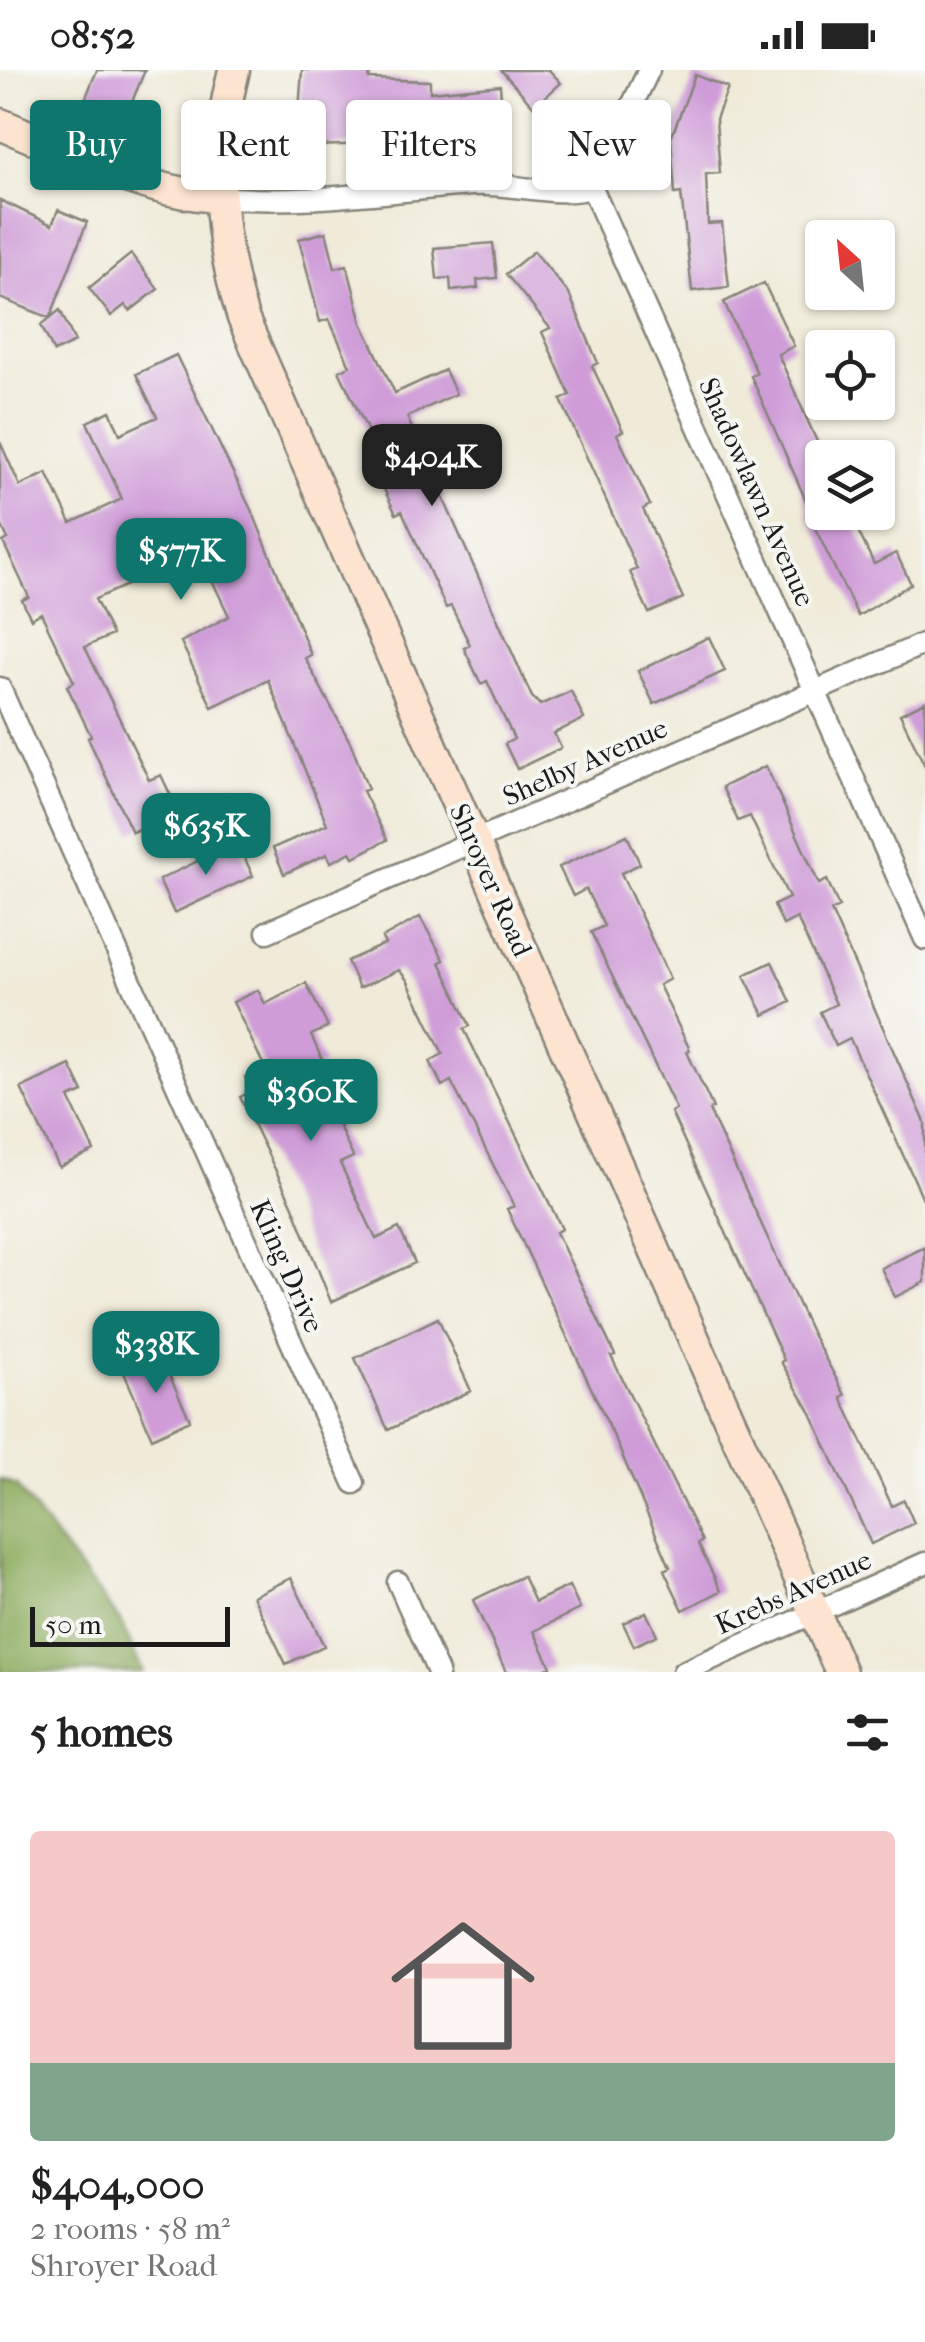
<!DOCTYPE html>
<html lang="en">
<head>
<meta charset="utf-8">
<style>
  body { margin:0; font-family:"IM FELL French Canon",serif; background:#f2f2f2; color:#222; height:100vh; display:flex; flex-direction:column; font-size:38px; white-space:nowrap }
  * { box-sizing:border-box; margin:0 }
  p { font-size:32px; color:#767676 }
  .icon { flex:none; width:55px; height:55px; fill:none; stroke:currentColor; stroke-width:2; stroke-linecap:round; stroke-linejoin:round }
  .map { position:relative; height:1602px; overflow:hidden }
  .side { display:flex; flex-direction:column; background:#fff; flex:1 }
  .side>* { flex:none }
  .top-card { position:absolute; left:30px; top:30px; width:865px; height:90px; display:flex; gap:20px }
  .needle { width:65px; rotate:333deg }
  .fabs { position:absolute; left:805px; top:150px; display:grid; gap:20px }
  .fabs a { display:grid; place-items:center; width:90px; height:90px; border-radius:10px; background:#fff; box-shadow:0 2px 8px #0004; font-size:50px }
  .scale { position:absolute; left:30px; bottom:25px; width:200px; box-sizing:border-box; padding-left:10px; border:5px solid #1c1c1c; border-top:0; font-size:28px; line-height:35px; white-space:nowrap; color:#1c1c1c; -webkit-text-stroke:8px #f6f6f2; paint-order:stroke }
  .price { position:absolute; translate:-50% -85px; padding:0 22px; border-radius:20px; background:#0f766e; color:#fff; font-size:32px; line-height:65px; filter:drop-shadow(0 2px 5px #0008) }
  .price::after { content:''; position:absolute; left:50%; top:60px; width:30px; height:22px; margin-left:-15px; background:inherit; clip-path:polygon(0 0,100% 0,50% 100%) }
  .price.on { background:#222; color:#fff }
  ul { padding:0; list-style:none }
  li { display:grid; align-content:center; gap:20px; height:530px; padding:0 30px }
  li span { display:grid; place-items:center; height:310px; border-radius:10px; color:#555 }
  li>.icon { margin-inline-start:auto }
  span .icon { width:180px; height:180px; fill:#fffc; stroke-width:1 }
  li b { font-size:42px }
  h2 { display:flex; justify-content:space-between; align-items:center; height:120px; padding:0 30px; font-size:42px }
  .pill { padding:0 35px; border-radius:10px; background:#fff; box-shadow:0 2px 8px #0004; font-size:35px; line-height:90px }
  .pill.on { background:#0f766e; color:#fff }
  .status { display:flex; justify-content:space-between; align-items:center; height:70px; padding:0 50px; background:#fff; direction:ltr }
  .status svg { height:28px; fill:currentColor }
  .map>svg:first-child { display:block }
  .forest { fill:#8dac5f; stroke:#54643e; stroke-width:2.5 }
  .building { fill:#cf9cd8 }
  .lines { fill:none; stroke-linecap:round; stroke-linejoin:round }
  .street-casing { stroke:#86847a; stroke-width:25 }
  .secondary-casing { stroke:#86847a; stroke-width:35 }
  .street { stroke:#fff; stroke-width:20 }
  .secondary { stroke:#fde4d0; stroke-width:30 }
  .labels { text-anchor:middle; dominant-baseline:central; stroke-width:8; stroke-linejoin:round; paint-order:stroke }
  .street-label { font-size:28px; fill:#1c1c1c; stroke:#f6f6f2 }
</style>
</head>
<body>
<div class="status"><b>08:52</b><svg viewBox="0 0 49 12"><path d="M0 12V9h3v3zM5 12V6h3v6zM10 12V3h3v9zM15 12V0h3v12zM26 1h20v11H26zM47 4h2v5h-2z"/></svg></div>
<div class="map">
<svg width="925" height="1602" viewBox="0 0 925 1602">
  <rect width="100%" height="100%" fill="#f6f6f2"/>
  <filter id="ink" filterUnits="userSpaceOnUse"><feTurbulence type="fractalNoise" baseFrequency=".01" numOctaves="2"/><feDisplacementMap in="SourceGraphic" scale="20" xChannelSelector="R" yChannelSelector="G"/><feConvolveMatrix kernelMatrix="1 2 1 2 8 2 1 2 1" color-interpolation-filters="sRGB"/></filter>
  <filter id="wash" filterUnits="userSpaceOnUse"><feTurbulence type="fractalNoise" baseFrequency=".0048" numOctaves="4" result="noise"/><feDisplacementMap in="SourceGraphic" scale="40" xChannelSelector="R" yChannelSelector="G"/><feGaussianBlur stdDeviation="2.25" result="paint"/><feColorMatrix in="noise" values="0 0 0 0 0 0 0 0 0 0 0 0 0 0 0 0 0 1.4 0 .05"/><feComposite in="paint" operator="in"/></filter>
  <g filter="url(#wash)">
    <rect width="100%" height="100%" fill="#f0ebd9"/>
    <!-- forest -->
    <path class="forest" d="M0,1409L16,1416L120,1551L143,1602H0Z"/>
    <g id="blocks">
      <!-- building -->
      <path class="building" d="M97,0H145L125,49L84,32Z
        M302,0H370L369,9L430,11V22L500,15L503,50L424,58L423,72L290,77L287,41L299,40Z
        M501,0H549L561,13L534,37Z
        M695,5L728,18L716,49L720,103L706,104L708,154L722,153L729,217L692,221L681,123L675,124L671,68Z
        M0,130L52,155L58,140L87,152L50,248L0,228Z
        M326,162L335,198L347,195L362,253L395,323L445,300L456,324L407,347L532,627L540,635L571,621L584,649L554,663L561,678L517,699L505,674L514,669L487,611L481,614L464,578L470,575L451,536L446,538L402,441L396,444L382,415L392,411L339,301L350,296L329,249L320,252L299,169Z
        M493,173L497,208L477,210L478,218L451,221L450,208L437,209L434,178Z
        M534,181L569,224L598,293L592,296L623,361L617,364L650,435L643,439L683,528L649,543L630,502L637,499L561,330L570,325L542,262L550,258L506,204Z
        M131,184L158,219L130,241L125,235L111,246L89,218Z
        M764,213L794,276L778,284L822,383V442H849L874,494L896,483L911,514L858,546L807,442H811L751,306L757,303L724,232Z
        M60,240L75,272L54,282L41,255Z
        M176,285L255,448L311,585L305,588L351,674L368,719L363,721L387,770L354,787L351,782L331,792L327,784L284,804L273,778L327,754L268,610L212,637L181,572L229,546L199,483L95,529L112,565L85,577L149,710L161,705L178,741L132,762L88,668L91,666L67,616L74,612L41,543L31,549L22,530L29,527L3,472L8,469L0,452V372L20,416L47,403L71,453L122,429L87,352L110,341L120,364L157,347L136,304Z
        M709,567L725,601L654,634L638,601Z
        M925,632V696L900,644Z
        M766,696L819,814L827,810L839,837L831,841L925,1052V1133L850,969L836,976L820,942L836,934L797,848L783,855L774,835L789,828L750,746L738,751L722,717Z
        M627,765L640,794L621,803L670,909L659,915L690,980L687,982L713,1038L709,1040L811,1262L845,1325L841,1327L892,1436L904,1430L914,1453L871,1474L811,1343L781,1292L784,1290L671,1042L676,1039L591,862L604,856L586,819L573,826L559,797Z
        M237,772L253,806L174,843L159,810Z
        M420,847L444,890L440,892L470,956L464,959L562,1159L556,1162L615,1285L611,1286L702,1471L698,1474L721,1521L683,1540L664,1500L670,1497L616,1371L507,1139L514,1136L451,1011L442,1016L430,991L443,984L407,910L399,900L359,918L347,891L385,874L382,868Z
        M772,892L791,932L764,945L744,905Z
        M306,913L328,957L311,965L324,994L313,999L353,1087L340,1093L376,1169L399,1158L415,1193L331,1232L292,1134L240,1027L252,1021L245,1007L265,998L233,932L258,920L265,934Z
        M70,995L83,1022L69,1028L94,1081L59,1097L21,1018Z
        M925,1177V1212L895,1227L881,1198Z
        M438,1248L471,1321L388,1360L355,1288Z
        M159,1283L190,1350L152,1368L123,1300Z
        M523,1506L535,1532L569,1516L580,1539L534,1561L551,1597L539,1602H506L473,1530Z
        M291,1508L324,1576L286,1594L253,1526Z
        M646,1542L657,1565L634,1576L623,1553Z"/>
    </g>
  </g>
  <g filter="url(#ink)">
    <use href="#blocks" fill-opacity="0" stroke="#86847a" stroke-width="2.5"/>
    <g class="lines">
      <!-- street casing -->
      <g class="street-casing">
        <path id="street" d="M649,0L592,118L925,869
          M219,127C304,135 387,121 471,115C513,112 553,128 592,118
          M0,618L354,1413
          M267,862L925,573
          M398,1512L438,1602
          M683,1602L925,1493"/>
      </g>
      <!-- secondary casing -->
      <g class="secondary-casing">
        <path id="secondary" d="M234,0C212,85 217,165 243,248L841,1602
          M0,54C72,83 141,123 219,127"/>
      </g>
      <!-- street -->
      <use href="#street" class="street"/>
      <!-- secondary -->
      <use href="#secondary" class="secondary"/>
    </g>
  </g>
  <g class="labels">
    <!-- street labels -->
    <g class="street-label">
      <text transform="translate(757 422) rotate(66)">Shadowlawn Avenue</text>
      <text transform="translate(585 692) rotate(-24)">Shelby Avenue</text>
      <text transform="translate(491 810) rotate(66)">Shroyer Road</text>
      <text transform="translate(287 1196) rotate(66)">Kling Drive</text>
      <text transform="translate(793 1522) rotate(-24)">Krebs Avenue</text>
    </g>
  </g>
</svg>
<div class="fabs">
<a><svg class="needle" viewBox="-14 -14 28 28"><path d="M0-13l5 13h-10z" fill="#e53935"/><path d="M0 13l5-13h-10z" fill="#767676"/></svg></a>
<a><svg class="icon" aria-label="locate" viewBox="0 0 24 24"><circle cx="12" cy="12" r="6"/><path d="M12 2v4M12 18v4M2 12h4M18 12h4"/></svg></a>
<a><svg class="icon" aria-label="layers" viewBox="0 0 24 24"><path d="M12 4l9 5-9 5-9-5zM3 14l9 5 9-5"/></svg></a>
</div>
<div class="scale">50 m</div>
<b class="price on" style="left:432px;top:439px">$404K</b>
<b class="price" style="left:181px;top:533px">$577K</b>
<b class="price" style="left:206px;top:808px">$635K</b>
<b class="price" style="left:311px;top:1074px">$360K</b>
<b class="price" style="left:156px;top:1326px">$338K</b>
<div class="top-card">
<a class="pill on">Buy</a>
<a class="pill">Rent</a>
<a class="pill">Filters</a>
<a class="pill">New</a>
</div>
</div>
<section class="side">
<h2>5 homes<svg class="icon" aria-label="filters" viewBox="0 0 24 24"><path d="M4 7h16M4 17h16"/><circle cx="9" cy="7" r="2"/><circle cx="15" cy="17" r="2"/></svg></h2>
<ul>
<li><span style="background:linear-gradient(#f6c9c9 75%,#7fa58c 0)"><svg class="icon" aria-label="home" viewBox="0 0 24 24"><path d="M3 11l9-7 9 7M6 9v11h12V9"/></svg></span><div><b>$404,000</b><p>2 rooms · 58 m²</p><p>Shroyer Road</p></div></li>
</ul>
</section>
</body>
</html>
